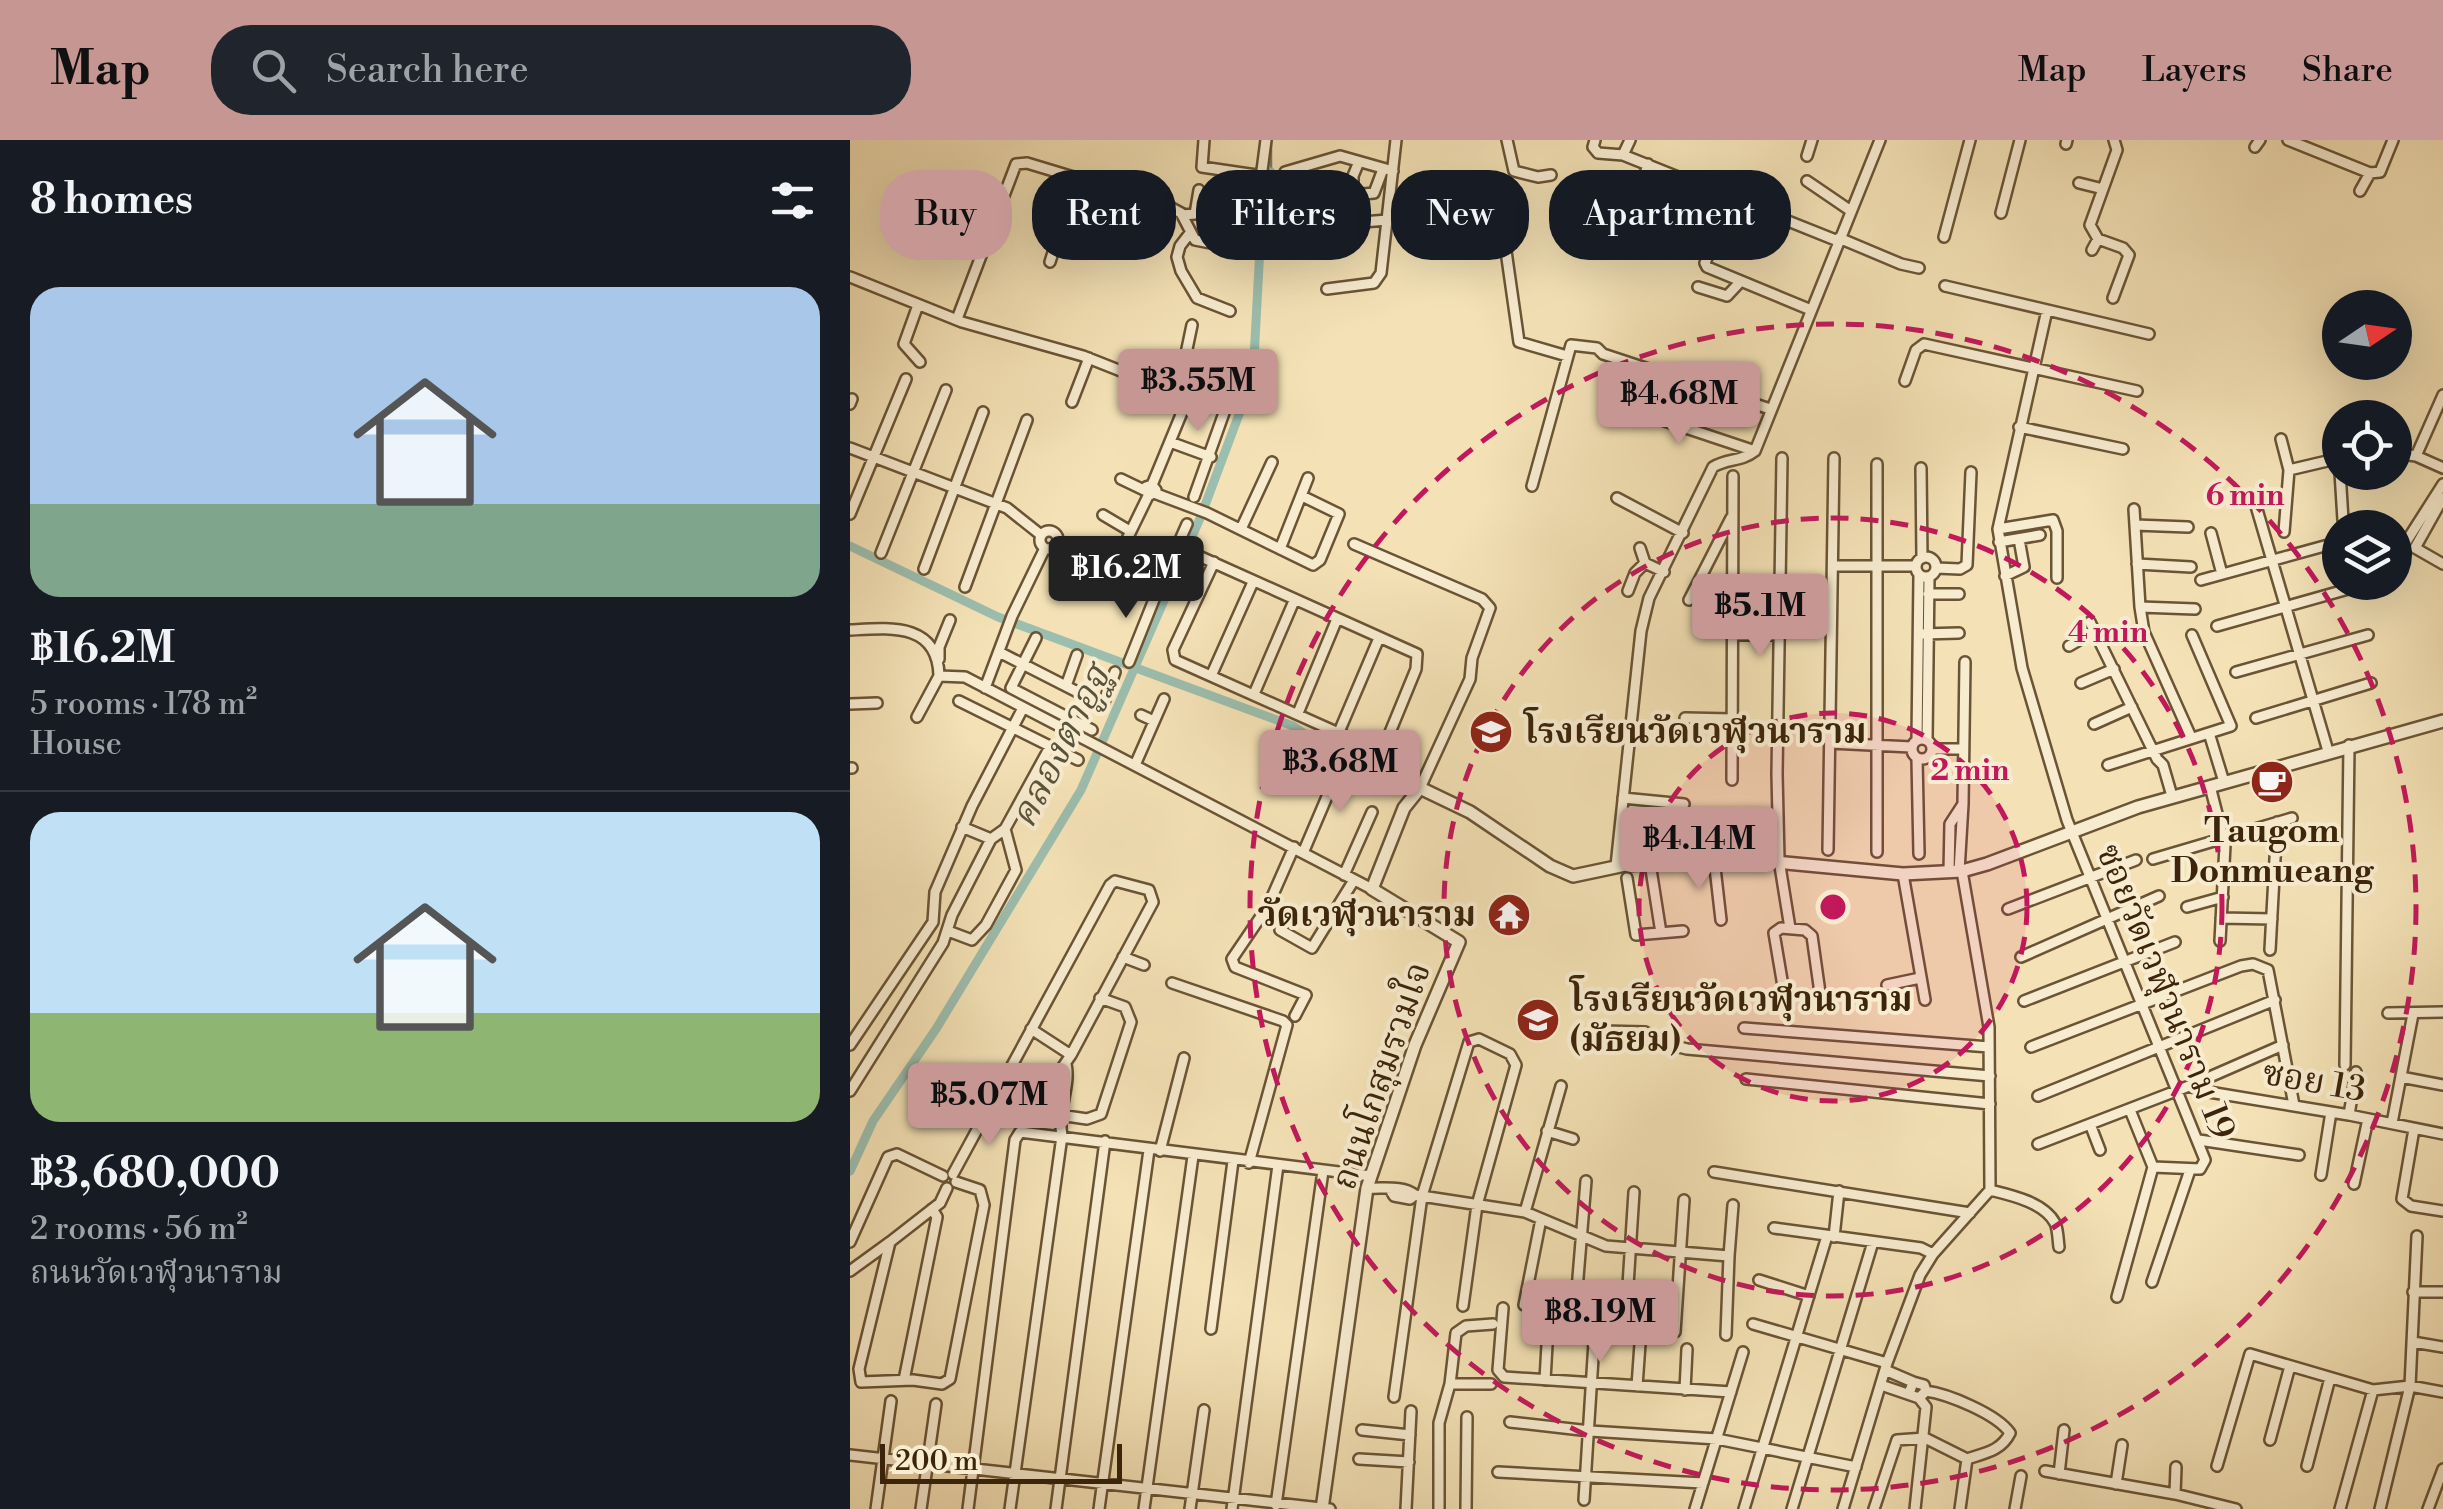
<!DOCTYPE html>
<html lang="en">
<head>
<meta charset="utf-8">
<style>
  body { margin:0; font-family:"Libre Bodoni","Noto Serif Thai",serif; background:#20242c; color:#f1f3f6; height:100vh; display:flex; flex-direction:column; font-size:38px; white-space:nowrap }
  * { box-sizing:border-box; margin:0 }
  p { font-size:32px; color:#9ea1a6 }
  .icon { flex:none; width:55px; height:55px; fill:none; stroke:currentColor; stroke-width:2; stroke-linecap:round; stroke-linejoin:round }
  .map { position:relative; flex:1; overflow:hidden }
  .side { display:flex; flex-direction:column; background:#171b24; width:850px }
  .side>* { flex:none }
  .hud { position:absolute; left:30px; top:30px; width:950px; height:90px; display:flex; gap:20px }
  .needle { width:65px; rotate:77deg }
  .tools { position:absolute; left:1472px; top:150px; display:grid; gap:20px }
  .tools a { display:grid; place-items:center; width:90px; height:90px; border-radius:50%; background:#171b24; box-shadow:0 10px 40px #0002; font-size:50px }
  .scale { position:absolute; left:30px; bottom:25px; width:242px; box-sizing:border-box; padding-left:10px; border:5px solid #3c250a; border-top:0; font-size:28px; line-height:35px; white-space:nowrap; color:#3c250a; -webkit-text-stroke:8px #f8ecd0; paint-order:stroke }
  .price { position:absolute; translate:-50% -85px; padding:0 22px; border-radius:10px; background:#c59692; color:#111; font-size:32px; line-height:65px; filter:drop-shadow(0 2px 5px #0008) }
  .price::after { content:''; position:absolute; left:50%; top:60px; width:30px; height:22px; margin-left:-15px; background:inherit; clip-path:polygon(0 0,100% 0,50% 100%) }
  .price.selected { background:#222; color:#fff }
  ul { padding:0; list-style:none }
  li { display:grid; align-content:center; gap:20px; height:530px; padding:0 30px }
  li+li { border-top:2px solid #363941 }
  li span { display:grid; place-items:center; height:310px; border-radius:30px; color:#555 }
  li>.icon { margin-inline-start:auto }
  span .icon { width:180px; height:180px; fill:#fffc; stroke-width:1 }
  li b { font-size:42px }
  h2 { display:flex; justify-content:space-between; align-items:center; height:120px; padding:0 30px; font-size:42px }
  .tag { padding:0 35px; border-radius:40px; background:#171b24; box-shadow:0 10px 40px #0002; font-size:35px; line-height:90px }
  .tag.selected { background:#c59692; color:#111 }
  header { display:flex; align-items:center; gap:60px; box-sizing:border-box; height:140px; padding:0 50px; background:#c59692; color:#111 }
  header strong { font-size:48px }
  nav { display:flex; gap:55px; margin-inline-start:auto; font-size:35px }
  .search { width:700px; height:90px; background:#20242c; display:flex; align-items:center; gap:25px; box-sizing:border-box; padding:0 35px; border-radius:40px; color:#9ea1a6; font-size:38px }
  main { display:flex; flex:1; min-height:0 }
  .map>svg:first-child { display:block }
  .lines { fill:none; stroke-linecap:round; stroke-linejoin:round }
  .stream { stroke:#76816c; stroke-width:2.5 }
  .canal { stroke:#9cbeae; stroke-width:9 }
  .minor-casing { stroke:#6a5435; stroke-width:14 }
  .tertiary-casing { stroke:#6a5435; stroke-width:16 }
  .minor { stroke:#f8ecd0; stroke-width:9 }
  .tertiary { stroke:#f8ecd0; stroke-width:11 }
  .ring { fill:none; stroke:#c2185b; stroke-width:5; stroke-dasharray:18 12 }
  .labels { text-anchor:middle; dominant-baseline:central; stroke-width:8; stroke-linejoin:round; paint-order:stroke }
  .poi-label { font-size:35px; font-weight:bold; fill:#3c250a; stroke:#f8ecd0; text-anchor:start }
  .street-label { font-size:35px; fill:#3c250a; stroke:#f8ecd0 }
  .water-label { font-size:38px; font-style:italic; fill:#59533b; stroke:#f8ecd0 }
  .centre { fill:#c2185b; stroke:#f8ecd0; stroke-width:5 }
  .ring-label { font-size:30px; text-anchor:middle; font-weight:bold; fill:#c2185b; stroke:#f8ecd0; stroke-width:8; stroke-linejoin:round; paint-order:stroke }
</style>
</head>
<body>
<header>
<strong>Map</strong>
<div class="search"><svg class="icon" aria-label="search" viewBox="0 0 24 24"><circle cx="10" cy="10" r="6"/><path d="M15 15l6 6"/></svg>Search here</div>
<nav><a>Map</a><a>Layers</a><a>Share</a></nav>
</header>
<main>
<section class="side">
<h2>8 homes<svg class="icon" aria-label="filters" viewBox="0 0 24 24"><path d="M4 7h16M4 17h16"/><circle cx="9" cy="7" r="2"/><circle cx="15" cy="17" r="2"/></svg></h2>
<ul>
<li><span style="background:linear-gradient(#a9c7e8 70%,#7fa58c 0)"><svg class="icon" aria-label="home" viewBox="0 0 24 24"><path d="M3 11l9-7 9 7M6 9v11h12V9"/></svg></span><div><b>฿16.2M</b><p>5 rooms · 178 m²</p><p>House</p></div></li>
<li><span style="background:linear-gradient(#bfe0f5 65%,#8fb573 0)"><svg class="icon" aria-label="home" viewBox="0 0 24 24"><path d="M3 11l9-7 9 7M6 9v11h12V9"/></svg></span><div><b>฿3,680,000</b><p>2 rooms · 56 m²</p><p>ถนนวัดเวฬุวนาราม</p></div></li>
</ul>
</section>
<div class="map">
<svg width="1593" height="1369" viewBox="0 0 1593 1369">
  <rect width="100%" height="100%" fill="#f4e2b6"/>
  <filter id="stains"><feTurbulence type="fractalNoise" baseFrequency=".002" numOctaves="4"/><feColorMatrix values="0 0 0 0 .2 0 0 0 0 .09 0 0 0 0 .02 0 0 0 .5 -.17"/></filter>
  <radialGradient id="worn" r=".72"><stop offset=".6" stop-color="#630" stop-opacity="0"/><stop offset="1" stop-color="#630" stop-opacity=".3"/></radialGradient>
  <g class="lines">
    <!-- stream -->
    <path class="stream" d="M421,32V0"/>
    <!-- canal -->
    <path class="canal" d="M0,406L148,477L443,586L517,636
      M0,1031L23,981L86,889L231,650L351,376L403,237L411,89L421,32"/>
    <!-- minor casing -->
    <g class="minor-casing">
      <path id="minor" d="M354,0L352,27L413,36
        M657,0L664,31L688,37L701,35
        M745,0L743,7L748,13L773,15L988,101
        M1438,0L1520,33L1530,32L1543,0
        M1216,4L1217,0
        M1405,7L1410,0
        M773,15L780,0
        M957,16L962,0
        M508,24L503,36V55L524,53L533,29
        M435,32L490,16L543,31
        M957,41L1001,71
        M1229,43L1253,49
        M1510,51L1520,33
        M789,54L798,24
        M835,65L866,88L867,93L855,123L857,127L961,170
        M1151,73L1170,0
        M332,75L345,74L349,50
        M453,87L537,80L546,0
        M340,93L330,106L327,117L331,131L347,158L380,171
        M1094,97L1120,0
        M989,98L1051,124L1069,128
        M1248,99L1273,108L1279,115L1263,158
        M655,104L669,202L717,216
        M1242,110L1248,99L1240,85L1267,10L1264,0
        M200,122L226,38
        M0,137L112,182L233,216L319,250L326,246L333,228L396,237
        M1095,146L1299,194
        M848,147L877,156L891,141
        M477,149L524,143L531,133L537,80
        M68,165L54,204L70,222
        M1197,170L1148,389L1172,528L1217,680L1355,1020L1350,1029L1303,1027
        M107,179L166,24L177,23L316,65L331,73L345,100L396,110L401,109L403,99L416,0
        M333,228L342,185
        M1055,241L1066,210L1074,204L1287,251
        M222,262L239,218
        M0,264L2,259
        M755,268H776L905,311
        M1169,287L1273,309
        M1484,290L1490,325
        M1431,299L1439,330L1434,392
        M320,302L361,317
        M0,308L157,368L191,395
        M1545,313L1566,316L1593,328
        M1566,316L1593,255
        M932,318L927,634L929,720L940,788
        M1071,328L1072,418
        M1439,330L1490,318
        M1490,332L1493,380
        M271,339L296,351
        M302,345L306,350L300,355L296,347L302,345L340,253
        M682,346L721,205L747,208L753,214L920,269
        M304,353L357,373L463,425L470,420L489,374L452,356
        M344,357L385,242
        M767,358L833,393
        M1593,358L1565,408L1593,424
        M1406,366L1478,611
        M1284,369L1290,467L1294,492L1341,597
        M0,374L56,239
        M253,375L280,391
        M1285,385L1338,387
        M391,389L422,322
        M1148,389L1203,380L1207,391V438
        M190 400a9 9 0 1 1 18 0a9 9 0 1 1-18 0Z
        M1361,393L1372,434
        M1149,402L1190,395
        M1556,402L1593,344
        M208,403L307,452L337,384
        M504,404L632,459L640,468L622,518L620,539L570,648
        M790,408L795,423L814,432
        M430,409L458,338
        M31,413L96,250
        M342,413L567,514L566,529L534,607L522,608L325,520L323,510L364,422
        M1066 427a10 10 0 1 1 20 0a10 10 0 1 1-20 0Z
        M1287,424L1341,427
        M983,426H1066
        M1086,428L1110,429L1117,425L1121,332
        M74,429L133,272
        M262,430L299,354
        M1155,436L1174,427L1169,399
        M1351,440L1478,405
        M115,447L177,280
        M778,451L785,433L795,423
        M1078,454H1109
        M839,460L881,378
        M1290,467L1345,469
        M1240,482L1307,619L1313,625L1322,656
        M1367,486L1516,444
        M0,490C39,488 88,482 89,536L115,537L522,749
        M1072,494L1109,493
        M882,495H930
        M186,498L161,548L242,590
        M1219,506L1245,491
        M149,512L253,565L265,532
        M89,519V507L100,480
        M279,522L307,452
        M1386,532L1518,495
        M361,536L403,442
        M1231,543L1264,529
        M216,546L227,515
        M135,548L162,476L195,408
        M404,554L444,461
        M109,561L228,620
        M0,564L27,563
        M448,573L487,479
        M291,575L304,581
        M67,577L89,536
        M835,578L882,579
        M1406,578L1521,543
        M1244,584L1282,567
        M489,592L529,498
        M1359,593L1374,642
        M1062 609a10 10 0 1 1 20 0a10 10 0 1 1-20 0Z
        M1067,600L1069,435
        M1077,600L1079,437
        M980,603L1061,607
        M1082,609H1113
        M1067,619L1069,714
        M285,625L314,559
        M1258,625L1381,586L1342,495
        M0,628H2
        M882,640L883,336
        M1360,646L1375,705L1370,801
        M773,658L834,664
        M1113,664L1115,522
        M112,687L141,699
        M444,707L418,766L382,819L385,827L456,855L445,876
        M978,710L984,318
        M1027,712V324
        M453,713L502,598
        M864,719L871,780
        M1303,719L1442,678
        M800,723L811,793
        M766,726L791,491L799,458L863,327C878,318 891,322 905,311L1030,0
        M1099,732L1100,684L1113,664L1109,731
        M1053,734L1075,860
        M494,735L522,672
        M777,738L786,795L833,791
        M265,741L299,750L303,762L221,915L182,971L141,964L260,745Z
        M1337,767L1373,757
        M1158,769L1286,720
        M1371,778L1422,779
        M430,790L462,808L504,740
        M98,791L122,800L136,785L166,730L155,689
        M1420,810L1427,682
        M273,817L294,825
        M1171,817L1309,756
        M322,843L433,881L437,885L399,1023
        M1037,845L1070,838
        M935,858L924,793L931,788L955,790L962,796L972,867
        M1174,861L1325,802
        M1538,873L1593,872
        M894,888L1139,907
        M181,889L221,915
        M752,891L795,892L812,903L837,909L1140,936
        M0,905L83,782L85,752L122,666L173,568
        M1181,907L1391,826L1403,824L1418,830L1444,965
        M1495,925L1499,605
        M1551,937L1593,945
        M896,939L1140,964
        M1339,946L1433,905
        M0,951L93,803L102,775L141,699L155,689L200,607
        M1188,956L1425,860
        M182,971L237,979L251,974L281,882L275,867L250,858
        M1499,975L1506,932
        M1542,983L1563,874
        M1240,984L1250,1010
        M1564,989L1552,1059L1561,1066L1593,1071
        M697,991L723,999
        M1349,1000L1449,1015
        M1188,1004L1339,946L1353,951L1499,975L1593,994
        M310,1011L334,918
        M864,1032L1120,1073
        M103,1034L141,964
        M1471,1035L1481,972
        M1504,1044L1518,979
        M97,1048L90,1063L40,1102L9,1229L11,1242L63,1240L92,1244L100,1239L134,1065L130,1050L106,1042
        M517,1048C532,1049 553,1045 565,1055L675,1072L756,1106L879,1116L883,1065
        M1140,1050C1160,1055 1194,1062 1205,1083C1208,1089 1208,1100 1209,1107
        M541,1051L544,1056L560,1059L565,1055
        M675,1072L711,946
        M924,1088L1071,1108L1083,1114
        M984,1097L989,1051
        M0,1102L38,1017L47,1014L93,1036
        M0,1131L40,1102
        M909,1140L959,1156
        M1302,1142L1340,1030
        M1563,1152H1593
        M1267,1157L1303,1027L1280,970
        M674,1165L691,1079
        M653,1168L648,1230L654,1237L881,1252
        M903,1184L1037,1223
        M724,1186L736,1041
        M361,1189L383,1021
        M775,1192L784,1052
        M825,1192L834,1060
        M876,1195L879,1116
        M1563,1202L1593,1207
        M1035,1230L1063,1242
        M54,1240L87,1077L82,1069
        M695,1240L698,1187
        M600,1244H641
        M1031,1245L1069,1258L1076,1251L1074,1245L1063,1242L1059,1254
        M787,1246L790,1204
        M835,1250L837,1209
        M544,1257L572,1056L619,902L629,899L660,914L666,925L627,1065L613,1166
        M660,1282L740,1291L867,1299L1006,1327
        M512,1290L560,1295
        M1420,1300L1440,1226
        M0,1315L480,1369
        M509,1319L559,1322
        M1367,1326L1400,1214L1523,1250
        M1457,1326L1480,1238
        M1195,1331L1325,1354L1386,1369
        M648,1332L853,1343
        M1209,1334L1214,1290
        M1266,1344L1272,1305
        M1325,1354L1326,1327
        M734,1360L744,1202
        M426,1365L473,1031
        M26,1369L41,1261
        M71,1369L86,1264
        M118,1369L165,1000L170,992L521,1036
        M160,1369L212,996C207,969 221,946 216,924
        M206,1369L255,1001
        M249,1369L299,1010
        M294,1369L343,1016
        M340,1369L354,1270
        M382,1369L428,1025
        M556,1369L561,1271
        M589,1369V1283L600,1244L606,1193L616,1186L643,1184
        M616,1369L617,1277
        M845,1369L893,1212
        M894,1369L977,1096
        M942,1369L1023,1102
        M993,1369L1037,1223L1070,1135L1083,1114L1140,1050L1139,887L1112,731
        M1024,1369L1047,1300L1075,1298L1117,1319C1135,1313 1151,1311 1160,1293C1147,1274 1098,1254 1076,1251
        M1065,1369L1076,1267L1069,1258
        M1110,1369L1117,1319
        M1165,1369L1171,1336
        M1490,1369L1523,1250L1560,1246L1593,1252
        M1530,1369L1560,1246L1567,1096
        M1578,1369L1593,1329"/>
    </g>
    <!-- tertiary casing -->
    <g class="tertiary-casing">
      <path id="tertiary" d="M472,1369L517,1048L565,905L609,802L522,749L554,668L570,648L620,672L700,726L723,736L775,725L884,718L1053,734L1112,731L1137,724L1288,667L1593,581"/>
    </g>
    <!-- minor -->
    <use href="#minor" class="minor"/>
    <!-- tertiary -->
    <use href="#tertiary" class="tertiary"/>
  </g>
  <!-- distance rings -->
  <circle cx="983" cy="767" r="194" fill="#c2185b" fill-opacity=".12"/>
  <g class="ring">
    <circle cx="983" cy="767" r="194"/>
    <circle cx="983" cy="767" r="389"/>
    <circle cx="983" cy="767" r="583"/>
  </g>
  <!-- icons -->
  <defs>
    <g id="school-disc" transform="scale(2.25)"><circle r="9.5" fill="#8f2418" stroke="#f8ecd0"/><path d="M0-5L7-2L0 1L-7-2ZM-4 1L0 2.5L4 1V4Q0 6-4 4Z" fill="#fff"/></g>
    <g id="cafe-disc" transform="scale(2.25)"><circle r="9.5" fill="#8f2418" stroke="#f8ecd0"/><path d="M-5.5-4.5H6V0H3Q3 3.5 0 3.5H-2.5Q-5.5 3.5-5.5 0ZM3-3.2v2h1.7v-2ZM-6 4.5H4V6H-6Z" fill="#fff"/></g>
    <g id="temple-disc" transform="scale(2.25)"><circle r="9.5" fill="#8f2418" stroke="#f8ecd0"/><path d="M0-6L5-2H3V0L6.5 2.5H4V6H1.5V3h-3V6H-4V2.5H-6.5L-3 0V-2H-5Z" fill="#fff"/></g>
  </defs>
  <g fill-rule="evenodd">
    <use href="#school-disc" x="641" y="592"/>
    <use href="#cafe-disc" x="1422" y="642"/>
    <use href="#temple-disc" x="659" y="775"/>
    <use href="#school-disc" x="688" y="880"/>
  </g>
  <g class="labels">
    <!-- poi labels -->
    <g class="poi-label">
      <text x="674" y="592">โรงเรียนวัดเวฬุวนาราม</text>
      <text x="1422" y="691" text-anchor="middle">Taugom<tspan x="1422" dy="40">Donmueang</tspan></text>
      <text x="626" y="775" text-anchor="end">วัดเวฬุวนาราม</text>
      <text x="720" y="860">โรงเรียนวัดเวฬุวนาราม<tspan x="720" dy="40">(มัธยม)</tspan></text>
    </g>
    <!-- street labels -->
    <g class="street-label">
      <text transform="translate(1315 852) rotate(68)">ซอยวัดเวฬุวนาราม 19</text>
      <text transform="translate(532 936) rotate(-71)">ถนนโกสุมรวมใจ</text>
      <text transform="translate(1464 942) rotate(10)">ซอย 13</text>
    </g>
    <!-- water labels -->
    <g class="water-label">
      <text transform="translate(211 607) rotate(-63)">คลองตาอูฐ</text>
    </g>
  </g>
  <circle cx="983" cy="767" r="15" class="centre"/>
  <g class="ring-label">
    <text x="1395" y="365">6 min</text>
    <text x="1258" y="502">4 min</text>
    <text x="1120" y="640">2 min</text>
  </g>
  <rect width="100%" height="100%" filter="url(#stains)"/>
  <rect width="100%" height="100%" fill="url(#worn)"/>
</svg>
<div class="tools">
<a><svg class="needle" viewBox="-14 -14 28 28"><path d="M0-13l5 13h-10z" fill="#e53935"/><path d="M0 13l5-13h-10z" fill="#9ea1a6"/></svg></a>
<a><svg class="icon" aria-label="locate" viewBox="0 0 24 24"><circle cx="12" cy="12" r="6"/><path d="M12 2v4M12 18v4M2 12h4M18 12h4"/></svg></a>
<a><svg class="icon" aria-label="layers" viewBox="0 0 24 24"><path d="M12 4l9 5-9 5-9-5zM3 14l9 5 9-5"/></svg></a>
</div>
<div class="scale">200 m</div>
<b class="price" style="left:348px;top:294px">฿3.55M</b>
<b class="price" style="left:829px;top:307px">฿4.68M</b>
<b class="price selected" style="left:276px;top:481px">฿16.2M</b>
<b class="price" style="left:910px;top:519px">฿5.1M</b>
<b class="price" style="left:490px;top:675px">฿3.68M</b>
<b class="price" style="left:849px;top:752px">฿4.14M</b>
<b class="price" style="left:139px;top:1008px">฿5.07M</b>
<b class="price" style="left:750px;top:1225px">฿8.19M</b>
<div class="hud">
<a class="tag selected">Buy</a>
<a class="tag">Rent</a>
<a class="tag">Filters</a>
<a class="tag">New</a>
<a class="tag">Apartment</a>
</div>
</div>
</main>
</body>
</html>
